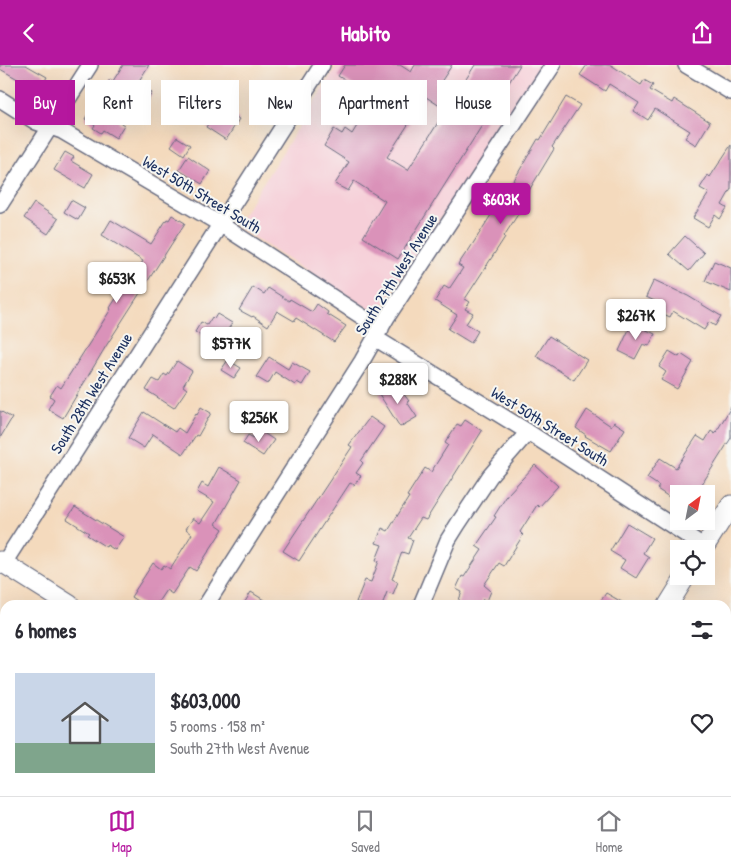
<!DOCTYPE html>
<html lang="en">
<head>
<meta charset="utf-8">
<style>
  body { margin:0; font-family:"Patrick Hand",sans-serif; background:#f7f7f7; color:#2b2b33; height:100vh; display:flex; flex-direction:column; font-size:19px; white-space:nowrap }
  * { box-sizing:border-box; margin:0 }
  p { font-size:16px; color:#7c7c81 }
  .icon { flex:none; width:28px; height:28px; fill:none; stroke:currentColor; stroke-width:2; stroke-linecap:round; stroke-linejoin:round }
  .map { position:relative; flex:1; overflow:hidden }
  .sheet { position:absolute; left:0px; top:535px; width:731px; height:196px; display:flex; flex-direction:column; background:#fff; border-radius:15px 15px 0 0; box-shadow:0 5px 20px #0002 }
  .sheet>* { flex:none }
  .top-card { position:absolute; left:15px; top:15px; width:701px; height:45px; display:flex; gap:10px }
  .needle { width:32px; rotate:32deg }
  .buttons { position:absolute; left:670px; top:420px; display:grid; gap:10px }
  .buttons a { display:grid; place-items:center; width:45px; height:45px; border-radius:0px; background:#fff; box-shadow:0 5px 20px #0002; font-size:25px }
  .price { position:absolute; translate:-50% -42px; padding:0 11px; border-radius:5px; background:#fff; color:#222; font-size:16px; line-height:32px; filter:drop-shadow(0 1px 2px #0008) }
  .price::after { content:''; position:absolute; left:50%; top:30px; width:15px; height:11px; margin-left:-8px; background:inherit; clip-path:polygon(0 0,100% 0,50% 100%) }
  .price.current { background:#b5179e; color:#fff }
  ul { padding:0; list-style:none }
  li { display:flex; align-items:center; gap:15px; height:125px; padding:0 15px }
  li span { display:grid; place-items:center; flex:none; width:140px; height:100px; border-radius:0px; color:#555 }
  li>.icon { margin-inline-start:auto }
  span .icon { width:60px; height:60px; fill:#fffc; stroke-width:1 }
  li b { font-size:21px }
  h2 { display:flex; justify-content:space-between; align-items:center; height:60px; padding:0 15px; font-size:21px }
  .tag { padding:0 18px; border-radius:0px; background:#fff; box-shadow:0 5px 20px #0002; font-size:18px; line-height:45px }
  .tag.current { background:#b5179e; color:#fff }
  header { display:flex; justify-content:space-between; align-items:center; height:65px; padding:0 15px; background:#b5179e; color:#fff; font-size:22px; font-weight:700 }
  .tab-bar { display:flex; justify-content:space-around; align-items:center; height:70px; border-top:1px solid #e1e1e2; background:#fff; font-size:14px; color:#7c7c81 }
  .tab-bar a { display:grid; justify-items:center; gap:2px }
  .tab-bar .current { color:#b5179e }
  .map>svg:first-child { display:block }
  .built { fill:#f6cfd8 }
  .building { fill:#da92b9; fill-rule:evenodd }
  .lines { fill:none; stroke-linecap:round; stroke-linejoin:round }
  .minor-casing { stroke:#676b7f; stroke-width:18 }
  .tertiary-casing { stroke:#676b7f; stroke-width:21 }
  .motorway-casing { stroke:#676b7f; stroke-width:30 }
  .minor { stroke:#fff; stroke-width:15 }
  .tertiary { stroke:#fff; stroke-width:19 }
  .motorway { stroke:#fff; stroke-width:28 }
  .labels { text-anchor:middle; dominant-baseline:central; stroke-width:4; stroke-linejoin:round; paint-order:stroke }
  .street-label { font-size:16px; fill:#1b2f5e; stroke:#f6f6f2 }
</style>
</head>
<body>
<header><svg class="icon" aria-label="back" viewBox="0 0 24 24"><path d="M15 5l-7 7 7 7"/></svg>Habito<svg class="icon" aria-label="share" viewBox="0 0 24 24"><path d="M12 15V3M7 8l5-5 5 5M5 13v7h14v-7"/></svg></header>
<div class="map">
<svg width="731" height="731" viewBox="0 0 731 731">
  <rect width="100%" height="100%" fill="#f6f6f2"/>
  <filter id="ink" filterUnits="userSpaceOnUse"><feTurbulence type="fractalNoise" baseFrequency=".02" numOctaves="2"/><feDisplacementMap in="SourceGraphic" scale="10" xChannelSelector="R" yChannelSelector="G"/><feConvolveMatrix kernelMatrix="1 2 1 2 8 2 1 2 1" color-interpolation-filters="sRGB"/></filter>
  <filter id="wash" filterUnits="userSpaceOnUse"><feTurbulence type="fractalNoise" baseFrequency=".0096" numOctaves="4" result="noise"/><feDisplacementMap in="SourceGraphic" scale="20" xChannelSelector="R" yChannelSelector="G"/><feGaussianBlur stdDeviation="1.12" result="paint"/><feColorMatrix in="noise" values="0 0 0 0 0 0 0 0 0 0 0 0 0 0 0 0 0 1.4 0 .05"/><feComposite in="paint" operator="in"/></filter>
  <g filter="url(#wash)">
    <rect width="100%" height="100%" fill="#f4dabd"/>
    <!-- built -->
    <path class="built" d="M338,0H542L377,249L238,162L242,151Z"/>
    <g id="blocks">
      <!-- building -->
      <path class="building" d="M0,0H26L47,12L39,26L0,4Z
        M123,0H149L137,19L152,28L143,42L125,31L112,52L124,60L116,73L103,65L101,68L93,63L95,60L85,54L93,40L98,43L108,25L105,23L110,14L113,16Z
        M345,0H400L411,7L415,0H452L437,23L454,33L475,0H520L398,194L363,172L385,136L354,116L348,126L335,119L349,97L324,81L334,64L342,69L345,64L352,69L374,33L338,11ZM426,32L446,45L408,105L387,92Z
        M587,0H611L641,20L644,15L653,20L650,25L672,38L674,34L710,57L696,80L685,73L690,66L655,44L648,55L634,46L639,38L609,19L605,26L580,10Z
        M566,32L580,40L552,82L554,84L519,142L522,143L504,171L505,172L465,234L470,237L465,244L473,248L466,259L478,266L471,278L448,264L457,250L435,236L444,221L449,224L463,203L458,200L466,188H467L503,131L504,132L538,74L540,75Z
        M220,41L239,54L226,75L206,62Z
        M177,72L190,80L184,90L171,81Z
        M731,80V124L722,140L727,143L720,154L715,150L708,162L693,153L709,128L700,123L708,110L710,112Z
        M65,87L74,92L71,96L93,109L85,123L54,105Z
        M188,91L210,106L202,119L179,105Z
        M71,135L85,143L78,155L64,147Z
        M34,138L58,154L48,169L24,153Z
        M172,150L185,158L106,281L63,353L48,344L54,334L50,331L57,320L61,323L111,244L110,243L120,227L121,228L124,224L126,225L143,196L102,170L111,155L151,179L167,154L169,155Z
        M685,171L704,188L689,206L669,189Z
        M714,196L731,203V227L705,216Z
        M654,215L688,231L721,251L715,261L709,257L704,265L673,246L670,252L657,246L661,239L646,232Z
        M253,222L264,229L268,223L289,236L290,234L312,247L317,239L328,247L327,249L346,261L334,277L296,253L294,256L277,246L268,261L253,251L252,252L239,245Z
        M217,249L232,258L218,281L195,267L201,257L207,260L212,252L214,254Z
        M632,258L655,269L649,281L643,279L635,294L619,286Z
        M549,271L587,295L574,315L536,291Z
        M669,286L679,292L681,289L693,297L677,324L661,315L666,307L659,302Z
        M269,292L288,304L292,297L310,307L302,320L297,317L295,320L275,307L268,319L256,312Z
        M228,295L241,303L234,313L221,305Z
        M177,296L192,306L183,321L187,324L174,343L146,325L153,314L159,317L164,309L167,311Z
        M396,319L409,336L407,337L417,352L400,362L379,329Z
        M201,342L211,348L198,371L196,370L183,389L153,369L144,383L128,373L144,347L175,367L178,363L185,368L196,349L197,350Z
        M731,342V373L702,419L704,421L699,429H679L675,436L657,424L659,421L647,413L660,393L676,403L697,371L705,376L711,366L715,369Z
        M587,345L611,361L614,357L625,364L611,386L585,371L586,370L576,363Z
        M0,346L12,353L0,373Z
        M370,352L384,362L361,396L363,398L356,408L361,411L354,420L350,418L299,496L283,486L352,382L349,380Z
        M465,355L482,366L426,455L421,453L408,473L413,475L408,489L402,487L392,514L398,517L393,529L387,527L382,540H364L356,537L365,515L371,517L379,496L376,495L382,480L376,478L382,463L388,466L409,432L407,431L425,403L431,407L448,380L445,378L457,359L461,361Z
        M259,365L274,375L263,391L243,378L248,370L254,373Z
        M535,400L558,421L539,442L537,440L520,467L523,470L504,501L499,498L484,520L491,526L487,536L483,534L481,540H457L462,527L456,524L462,511L464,512L482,485L476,481L496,452L494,451L508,429Z
        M219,402L241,415L216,459L223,464L196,506L190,502L172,529L166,525L156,540H143L131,532L153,498L161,504L164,500L170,504L192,469L186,464L193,453L200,458L214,437L197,427L202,418L208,422Z
        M75,442L124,472L115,485L107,480L106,482L87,470L89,468L67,454Z
        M627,458L652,473L643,488L649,492L636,513L620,503L625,495L610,486Z
        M251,527L272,540H243Z
        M606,528L627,540H598Z"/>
    </g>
  </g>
  <g filter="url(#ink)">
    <use href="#blocks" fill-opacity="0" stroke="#676b7f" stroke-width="1"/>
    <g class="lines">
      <!-- minor casing -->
      <g class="minor-casing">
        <path id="minor" d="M686,0L731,27
          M0,34L36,57L62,66L220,159L381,264
          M0,140L90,0
          M375,273L528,367L705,482
          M4,498L322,0
          M206,540L362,296L387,252L553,0
          M421,540L448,475L458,459L490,411L528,367
          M726,665L731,657
          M726,720L731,723"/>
      </g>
      <!-- tertiary casing -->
      <g class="tertiary-casing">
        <path id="tertiary" d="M703,484L731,440
          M0,496L70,540
          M668,540L686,511
          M364,726L371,731
          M548,731L551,726"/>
      </g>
      <!-- motorway casing -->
      <g class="motorway-casing">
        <path id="motorway" d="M11,726L18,731"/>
      </g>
      <!-- minor -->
      <use href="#minor" class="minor"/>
      <!-- tertiary -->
      <use href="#tertiary" class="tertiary"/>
      <!-- motorway -->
      <use href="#motorway" class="motorway"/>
    </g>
  </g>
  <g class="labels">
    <!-- street labels -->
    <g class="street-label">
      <text transform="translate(202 129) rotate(31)">West 50th Street South</text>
      <text transform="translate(396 209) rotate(-58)">South 27th West Avenue</text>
      <text transform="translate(91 328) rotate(-58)">South 28th West Avenue</text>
      <text transform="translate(550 361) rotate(32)">West 50th Street South</text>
    </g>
  </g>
</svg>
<div class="buttons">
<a><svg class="needle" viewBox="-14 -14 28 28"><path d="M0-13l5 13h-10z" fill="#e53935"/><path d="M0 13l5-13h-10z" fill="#7c7c81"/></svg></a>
<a><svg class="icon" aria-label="locate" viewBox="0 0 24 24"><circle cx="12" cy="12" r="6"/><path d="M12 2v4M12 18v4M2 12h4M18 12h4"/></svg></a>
</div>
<b class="price current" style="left:501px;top:160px">$603K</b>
<b class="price" style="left:117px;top:239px">$653K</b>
<b class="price" style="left:636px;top:276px">$267K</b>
<b class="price" style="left:231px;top:304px">$577K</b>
<b class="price" style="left:398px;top:340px">$288K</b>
<b class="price" style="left:259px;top:378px">$256K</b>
<div class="top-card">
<a class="tag current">Buy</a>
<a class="tag">Rent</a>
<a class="tag">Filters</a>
<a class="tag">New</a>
<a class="tag">Apartment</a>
<a class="tag">House</a>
</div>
<section class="sheet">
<h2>6 homes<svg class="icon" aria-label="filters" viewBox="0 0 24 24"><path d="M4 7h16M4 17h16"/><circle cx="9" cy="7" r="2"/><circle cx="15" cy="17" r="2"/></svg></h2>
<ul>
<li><span style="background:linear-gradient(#c9d6e8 70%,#7fa58c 0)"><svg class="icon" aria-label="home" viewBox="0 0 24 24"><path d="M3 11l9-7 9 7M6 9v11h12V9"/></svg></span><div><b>$603,000</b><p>5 rooms · 158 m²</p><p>South 27th West Avenue</p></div><svg class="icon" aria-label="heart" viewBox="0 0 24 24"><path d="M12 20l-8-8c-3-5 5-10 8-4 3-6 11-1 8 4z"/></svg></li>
</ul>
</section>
</div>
<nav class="tab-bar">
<a class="current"><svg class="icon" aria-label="map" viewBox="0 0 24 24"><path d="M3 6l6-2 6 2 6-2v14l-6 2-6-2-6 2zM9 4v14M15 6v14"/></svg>Map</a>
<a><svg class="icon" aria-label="saved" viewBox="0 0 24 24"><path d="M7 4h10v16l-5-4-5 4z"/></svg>Saved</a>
<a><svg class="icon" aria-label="home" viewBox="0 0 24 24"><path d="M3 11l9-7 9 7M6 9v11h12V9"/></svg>Home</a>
</nav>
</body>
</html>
